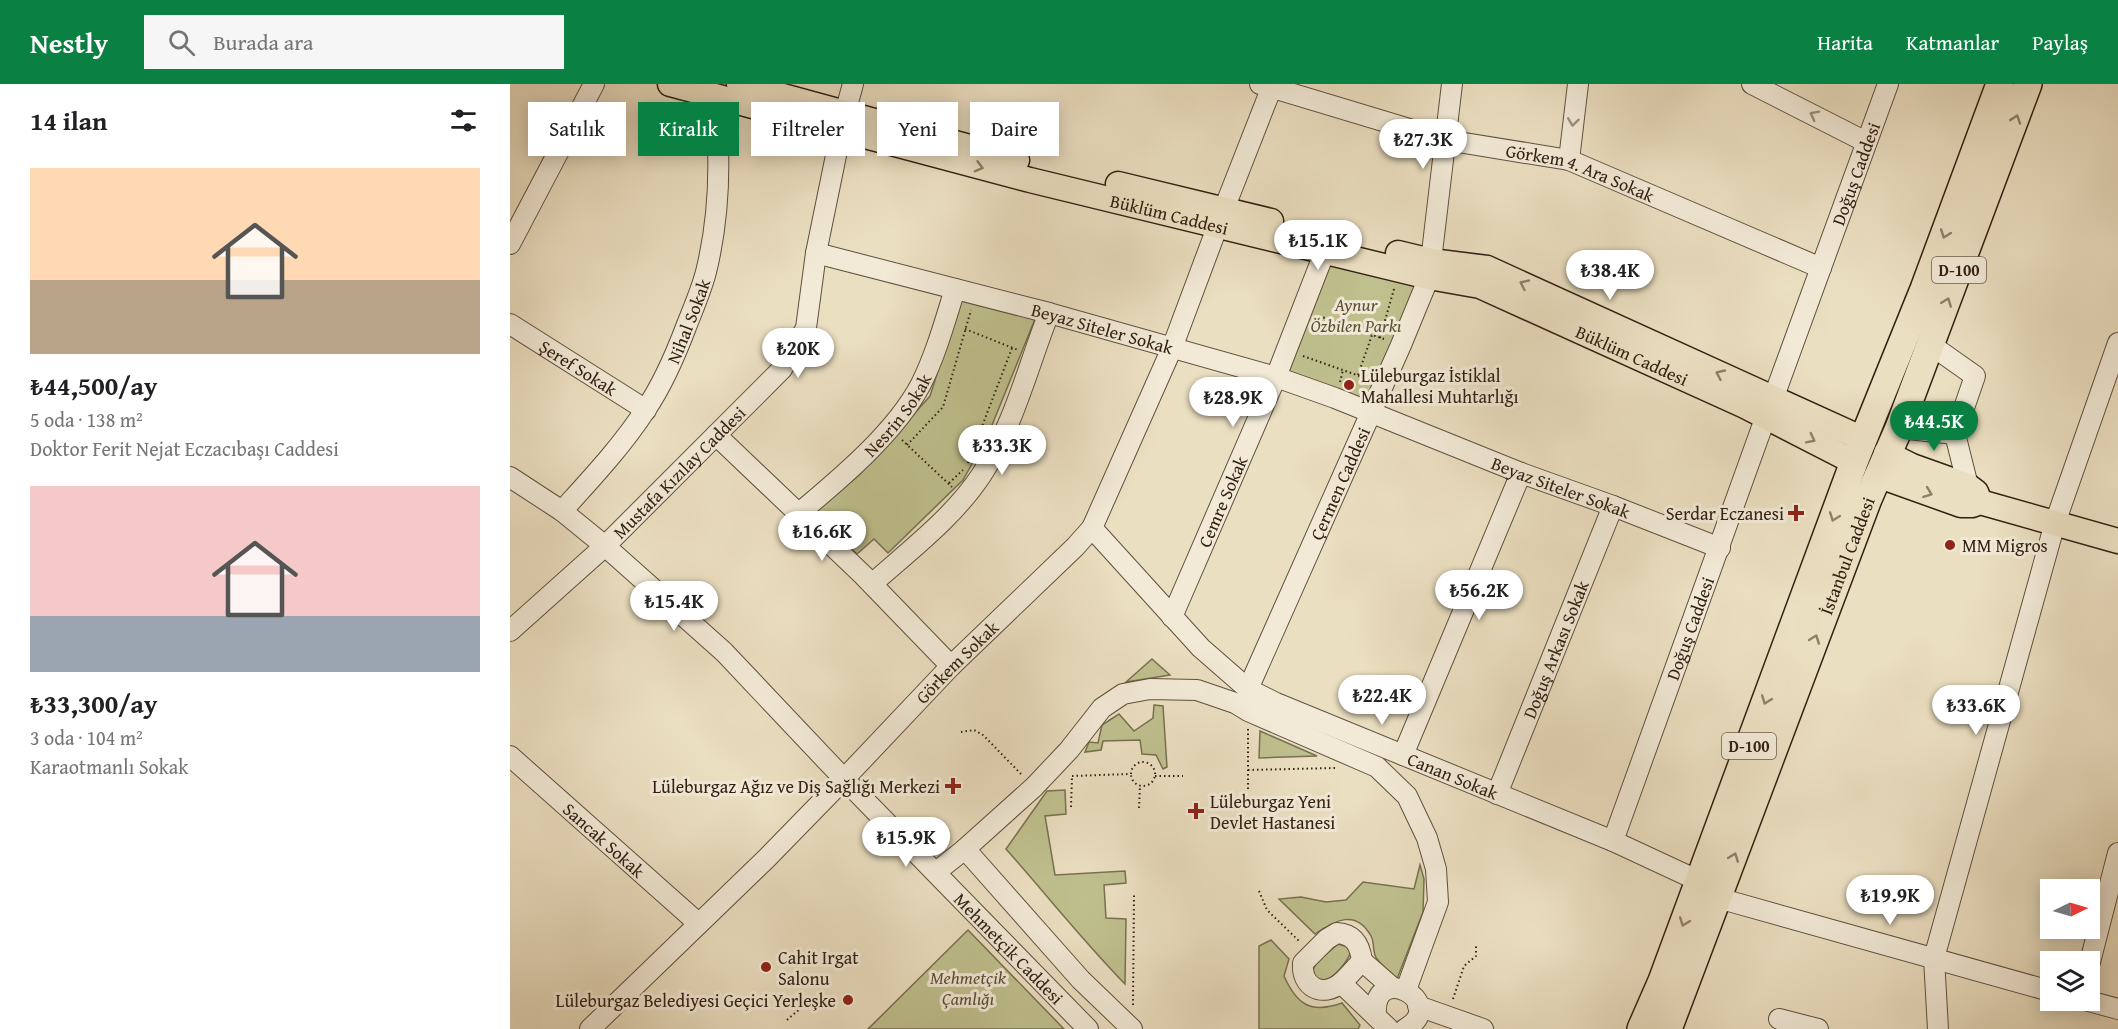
<!DOCTYPE html>
<html lang="tr">
<head>
<meta charset="utf-8">
<style>
  body { margin:0; font-family:"Gentium Book Plus",serif; background:#f6f6f6; color:#202124; height:100vh; display:flex; flex-direction:column; font-size:22px; white-space:nowrap }
  * { box-sizing:border-box; margin:0 }
  p { font-size:20px; color:#757577 }
  .icon { flex:none; width:33px; height:33px; fill:none; stroke:currentColor; stroke-width:2; stroke-linecap:round; stroke-linejoin:round }
  .map { position:relative; flex:1; overflow:hidden }
  .drawer { display:flex; flex-direction:column; background:#fff; width:510px }
  .drawer>* { flex:none }
  .guide { position:absolute; left:18px; top:18px; width:570px; height:54px; display:flex; gap:12px }
  .needle { width:39px; rotate:85deg }
  .fabs { position:absolute; left:1530px; top:795px; display:grid; gap:12px }
  .fabs a { display:grid; place-items:center; width:60px; height:60px; border-radius:0px; background:#fff; box-shadow:0 3px 15px #0003; font-size:30px }
  .price { position:absolute; translate:-50% -51px; padding:0 14px; border-radius:21px; background:#fff; color:#222; font-size:20px; line-height:39px; filter:drop-shadow(0 2px 3px #0008) }
  .price::after { content:''; position:absolute; left:50%; top:36px; width:18px; height:14px; margin-left:-9px; background:inherit; clip-path:polygon(0 0,100% 0,50% 100%) }
  .price.on { background:#0b8043; color:#fff }
  ul { padding:0; list-style:none }
  li { display:grid; align-content:center; gap:12px; height:318px; padding:0 30px }
  li span { display:grid; place-items:center; height:186px; border-radius:0px; color:#555 }
  li>.icon { margin-inline-start:auto }
  span .icon { width:108px; height:108px; fill:#fffc; stroke-width:1 }
  li b { font-size:26px }
  h2 { display:flex; justify-content:space-between; align-items:center; height:72px; padding:0 30px; font-size:26px }
  .chip { padding:0 21px; border-radius:0px; background:#fff; box-shadow:0 3px 15px #0003; font-size:21px; line-height:54px }
  .chip.on { background:#0b8043; color:#fff }
  header { display:flex; align-items:center; gap:36px; box-sizing:border-box; height:84px; padding:0 30px; background:#0b8043; color:#fff }
  header strong { font-size:28px }
  nav { display:flex; gap:33px; margin-inline-start:auto; font-size:21px }
  .search { width:420px; height:54px; background:#f6f6f6; display:flex; align-items:center; gap:15px; box-sizing:border-box; padding:0 21px; border-radius:0px; color:#757577; font-size:22px }
  main { display:flex; flex:1; min-height:0 }
  .map>svg:first-child { display:block }
  .green { fill:#bfc08e; stroke:#787050; stroke-width:1.5 }
  .lines { fill:none; stroke-linecap:round; stroke-linejoin:round }
  .minor-casing { stroke:#60503e; stroke-width:22 }
  .major-casing { stroke:#322012; stroke-width:27 }
  .highway-casing { stroke:#322012; stroke-width:30 }
  .path { stroke:#322012; stroke-width:2; stroke-dasharray:1.5 3; stroke-linecap:butt }
  .minor { stroke:#f2ead7; stroke-width:20 }
  .major { stroke:#ebdfc1; stroke-width:24 }
  .highway { stroke:#ebdfc1; stroke-width:27 }
  .oneway { stroke:#9c8f7e }
  .oneway2 { stroke:#8e806a }
  .poi-dot { fill:#8f2418; stroke:#f2ead7; stroke-width:2 }
  .labels { text-anchor:middle; dominant-baseline:central; stroke-width:6; stroke-linejoin:round; paint-order:stroke }
  .shield { fill:#f2ead7; stroke:#6c5d4d; stroke-width:1.5 }
  .shield-label { font-size:16px; font-weight:bold; fill:#322012 }
  .street-label { font-size:18px; fill:#322012; stroke:#f2ead7 }
  .park-label { font-size:18px; font-style:italic; fill:#5c5037; stroke:#f2ead7 }
  .poi-label { font-size:18px; fill:#322012; stroke:#f2ead7; text-anchor:start }
</style>
</head>
<body>
<header>
<strong>Nestly</strong>
<div class="search"><svg class="icon" aria-label="search" viewBox="0 0 24 24"><circle cx="10" cy="10" r="6"/><path d="M15 15l6 6"/></svg>Burada ara</div>
<nav><a>Harita</a><a>Katmanlar</a><a>Paylaş</a></nav>
</header>
<main>
<section class="drawer">
<h2>14 ilan<svg class="icon" aria-label="filters" viewBox="0 0 24 24"><path d="M4 7h16M4 17h16"/><circle cx="9" cy="7" r="2"/><circle cx="15" cy="17" r="2"/></svg></h2>
<ul>
<li><span style="background:linear-gradient(#ffd9b3 60%,#b9a48a 0)"><svg class="icon" aria-label="home" viewBox="0 0 24 24"><path d="M3 11l9-7 9 7M6 9v11h12V9"/></svg></span><div><b>₺44,500/ay</b><p>5 oda · 138 m²</p><p>Doktor Ferit Nejat Eczacıbaşı Caddesi</p></div></li>
<li><span style="background:linear-gradient(#f6c9c9 70%,#9aa5b1 0)"><svg class="icon" aria-label="home" viewBox="0 0 24 24"><path d="M3 11l9-7 9 7M6 9v11h12V9"/></svg></span><div><b>₺33,300/ay</b><p>3 oda · 104 m²</p><p>Karaotmanlı Sokak</p></div></li>
</ul>
</section>
<div class="map">
<svg width="1608" height="945" viewBox="0 0 1608 945">
  <rect width="100%" height="100%" fill="#ebdfc1"/>
  <filter id="stains"><feTurbulence type="fractalNoise" baseFrequency=".00333" numOctaves="4"/><feColorMatrix values="0 0 0 0 .2 0 0 0 0 .09 0 0 0 0 .02 0 0 0 .5 -.17"/></filter>
  <radialGradient id="worn" r=".72"><stop offset=".6" stop-color="#630" stop-opacity="0"/><stop offset="1" stop-color="#630" stop-opacity=".3"/></radialGradient>
  <!-- green -->
  <path class="green" d="M820,173L909,198L861,308L853,317L777,289Z
    M451,214L525,235L478,351L453,396L378,469L364,455L347,470L302,430L349,391L420,312Z
    M642,575L660,591L616,598Z
    M644,621L653,622L657,683L653,685L646,671L632,670L630,656L593,657L591,666L575,668L579,658L588,659L592,641L609,630L624,647L643,634Z
    M750,647L807,672L749,674Z
    M555,706L556,730L535,732L545,791L615,787L616,799L594,801L596,834L616,835L615,900C573,857 536,810 496,765L537,707Z
    M910,781L914,795L913,828L887,895C881,888 872,882 867,875C862,869 865,859 861,852C846,825 825,836 805,850L769,815L791,813L816,818L836,816L853,798L904,805Z
    M458,846L554,945H358Z
    M761,856L779,875L774,892C787,921 801,930 832,919L850,941L848,945H749V862Z
    M828,860L838,863L841,867C839,876 824,894 815,896C812,896 809,895 806,895L803,886L807,878Z"/>
  <g class="lines">
    <!-- minor casing -->
    <g class="minor-casing">
      <g id="minor">
        <path id="s1" d="M750,0L936,56L1059,76L1311,184"/>
        <path d="M1242,0L1356,58"/>
        <path d="M335,29L343,0"/>
        <path d="M1059,76L1068,0"/>
        <path d="M714,125L763,0"/>
        <path d="M0,160L84,0"/>
        <path id="s2" d="M306,169L539,229L766,293L825,314L1011,389L1103,422L1210,464"/>
        <path d="M921,177L942,0"/>
        <path id="s3" d="M0,240L136,326"/>
        <path d="M1421,261L1465,292L1445,350L1458,402"/>
        <path id="s4" d="M1263,315L1378,0"/>
        <path d="M1389,344L1445,350"/>
        <path d="M206,351L353,491L441,582"/>
        <path id="s5" d="M0,393L52,427L95,462L214,568L334,695L578,945"/>
        <path id="s6" d="M52,427C81,395 112,362 136,325C153,300 165,272 176,243C183,225 191,207 196,188C210,131 211,69 204,11"/>
        <path id="s7" d="M288,430C330,395 386,348 411,300C426,270 435,237 445,205"/>
        <path id="s8" d="M582,444L691,564L738,605L766,619L1103,757L1189,797"/>
        <path d="M362,500C400,466 444,433 472,390C504,341 518,282 539,229"/>
        <path id="s9" d="M662,533L766,293L815,167"/>
        <path id="s10" d="M0,547L95,462L272,285L296,244L306,169L331,47"/>
        <path id="s11" d="M738,605L891,261L919,193"/>
        <path d="M893,671L1011,389"/>
        <path id="s12" d="M0,672L188,839"/>
        <path id="s13" d="M987,710L1103,422"/>
        <path id="s14" d="M1103,757L1256,332"/>
        <path d="M426,788L455,765"/>
        <path d="M1208,814L1540,907"/>
        <path d="M827,849C844,850 850,861 852,877C845,884 839,892 831,899C812,914 791,903 793,879L817,855Z"/>
        <path d="M852,877L883,904"/>
        <path d="M1580,878L1608,769"/>
        <path d="M831,899L879,945"/>
        <path d="M1575,916L1608,925"/>
        <path d="M908,922L973,945"/>
        <path d="M866,931C862,876 941,918 895,945"/>
        <path d="M1269,935L1308,945"/>
        <path id="s15" d="M80,945L256,775L334,695L441,582L565,463L582,444L662,264L708,141"/>
        <path d="M622,945L571,896L455,765L524,703L559,666L592,624L613,610L640,605L687,606L725,619L738,627L867,683L897,712L917,754L926,785L928,818L896,906"/>
        <path d="M1428,945L1424,874L1545,439L1608,259"/>
      </g>
    </g>
    <!-- major casing -->
    <g class="major-casing">
      <g id="major">
        <path id="s16" d="M160,0L520,96L919,193L970,202L1235,322L1344,378"/>
        <path d="M229,0L507,76"/>
        <path d="M608,100L761,137"/>
        <path d="M888,169L921,177L977,184L1353,355"/>
        <path d="M1376,369L1402,382L1458,402L1466,408L1470,418"/>
        <path d="M1367,391L1451,421H1462L1470,418L1608,457"/>
      </g>
    </g>
    <!-- highway casing -->
    <g class="highway-casing">
      <g id="highway">
        <path d="M1131,945L1152,897L1344,378L1414,205L1490,0"/>
        <path id="s17" d="M1158,945L1358,415L1389,344L1518,0"/>
      </g>
    </g>
    <!-- path -->
    <path class="path" d="M809,232L874,255
      M455,245L508,266
      M870,254L884,205
      M793,272L858,295
      M848,291L862,251
      M830,298L833,286
      M392,356L442,403
      M397,361L433,323L461,226
      M458,379L502,264
      M439,399L453,386
      M738,645V705
      M451,648L464,646L473,651L511,690
      M621 690a12 12 0 1 1 24 0a12 12 0 1 1-24 0Z
      M738,686L825,684
      M562,692L620,690
      M645,692H673
      M561,723L562,692
      M629,724L630,702
      M749,807L757,826L789,857
      M943,915L954,882L966,872V861
      M623,921L624,810
      M277,936L292,923"/>
    <!-- minor -->
    <use href="#minor" class="minor"/>
    <!-- major -->
    <use href="#major" class="major"/>
    <!-- highway -->
    <use href="#highway" class="highway"/>
  </g>
  <!-- one-way arrows -->
  <defs><path id="oneway-chevron" d="M-2-3.5L2.5 0L-2 3.5" fill="none" stroke-width="1.6" stroke-linecap="round" stroke-linejoin="round" transform="scale(1.5)"/></defs>
  <g class="oneway">
    <use href="#oneway-chevron" transform="translate(1304 31) rotate(-153)"/>
    <use href="#oneway-chevron" transform="translate(1063 38) rotate(97)"/>
  </g>
  <g class="oneway2">
    <use href="#oneway-chevron" transform="translate(1506 35) rotate(-71)"/>
    <use href="#oneway-chevron" transform="translate(469 83) rotate(15)"/>
    <use href="#oneway-chevron" transform="translate(1435 150) rotate(110)"/>
    <use href="#oneway-chevron" transform="translate(1014 200) rotate(-155)"/>
    <use href="#oneway-chevron" transform="translate(1437 218) rotate(-69)"/>
    <use href="#oneway-chevron" transform="translate(1210 290) rotate(-155)"/>
    <use href="#oneway-chevron" transform="translate(1301 355) rotate(27)"/>
    <use href="#oneway-chevron" transform="translate(1418 409) rotate(21)"/>
    <use href="#oneway-chevron" transform="translate(1324 433) rotate(110)"/>
    <use href="#oneway-chevron" transform="translate(1305 555) rotate(-70)"/>
    <use href="#oneway-chevron" transform="translate(1256 616) rotate(110)"/>
    <use href="#oneway-chevron" transform="translate(1224 773) rotate(-69)"/>
    <use href="#oneway-chevron" transform="translate(1174 838) rotate(110)"/>
  </g>
  <!-- markers -->
  <g class="poi-dot">
    <circle cx="839" cy="301" r="6"/>
    <path d="M1283 420h6v6h6v6h-6v6h-6v-6h-6v-6h6z"/>
    <circle cx="1440" cy="461" r="6"/>
    <path d="M440 693h6v6h6v6h-6v6h-6v-6h-6v-6h6z"/>
    <path d="M683 718h6v6h6v6h-6v6h-6v-6h-6v-6h6z"/>
    <circle cx="256" cy="883" r="6"/>
    <circle cx="338" cy="916" r="6"/>
  </g>
  <g class="labels">
    <!-- shield labels -->
    <g class="shield">
      <rect x="1422" y="173" width="54" height="26" rx="4.5"/>
      <rect x="1212" y="649" width="54" height="26" rx="4.5"/>
    </g>
    <g class="shield-label">
      <text x="1449" y="186">D-100</text>
      <text x="1239" y="662">D-100</text>
    </g>
    <!-- street labels -->
    <g class="street-label">
      <text stroke="none"><textPath href="#s1" startOffset="333">Görkem 4. Ara Sokak</textPath></text>
      <text stroke="none"><textPath href="#s4" startOffset="240">Doğuş Caddesi</textPath></text>
      <text stroke="none"><textPath href="#s16" startOffset="516">Büklüm Caddesi</textPath></text>
      <text stroke="none"><textPath href="#s6" startOffset="230">Nihal Sokak</textPath></text>
      <text stroke="none"><textPath href="#s2" startOffset="296">Beyaz Siteler Sokak</textPath></text>
      <text stroke="none"><textPath href="#s16" startOffset="1002">Büklüm Caddesi</textPath></text>
      <text stroke="none"><textPath href="#s3" startOffset="81">Şeref Sokak</textPath></text>
      <text stroke="none"><textPath href="#s7" startOffset="141">Nesrin Sokak</textPath></text>
      <text stroke="none"><textPath href="#s10" startOffset="232">Mustafa Kızılay Caddesi</textPath></text>
      <text stroke="none"><textPath href="#s11" startOffset="225">Çermen Caddesi</textPath></text>
      <text stroke="none"><textPath href="#s2" startOffset="782">Beyaz Siteler Sokak</textPath></text>
      <text stroke="none"><textPath href="#s9" startOffset="126">Cemre Sokak</textPath></text>
      <text stroke="none"><textPath href="#s17" startOffset="506">İstanbul Caddesi</textPath></text>
      <text stroke="none"><textPath href="#s14" startOffset="226">Doğuş Caddesi</textPath></text>
      <text stroke="none"><textPath href="#s13" startOffset="156">Doğuş Arkası Sokak</textPath></text>
      <text stroke="none"><textPath href="#s15" startOffset="519">Görkem Sokak</textPath></text>
      <text stroke="none"><textPath href="#s8" startOffset="447">Canan Sokak</textPath></text>
      <text stroke="none"><textPath href="#s12" startOffset="126">Sancak Sokak</textPath></text>
      <text stroke="none"><textPath href="#s5" startOffset="688">Mehmetçik Caddesi</textPath></text>
    </g>
    <!-- park labels -->
    <g class="park-label">
      <text x="846" y="220">Aynur<tspan x="846" dy="21">Özbilen Parkı</tspan></text>
      <text x="458" y="893">Mehmetçik<tspan x="458" dy="21">Çamlığı</tspan></text>
    </g>
    <!-- poi labels -->
    <g class="poi-label">
      <text x="851" y="291">Lüleburgaz İstiklal<tspan x="851" dy="21">Mahallesi Muhtarlığı</tspan></text>
      <text x="1274" y="429" text-anchor="end">Serdar Eczanesi</text>
      <text x="1452" y="461">MM Migros</text>
      <text x="430" y="702" text-anchor="end">Lüleburgaz Ağız ve Diş Sağlığı Merkezi</text>
      <text x="700" y="717">Lüleburgaz Yeni<tspan x="700" dy="21">Devlet Hastanesi</tspan></text>
      <text x="268" y="873">Cahit Irgat<tspan x="268" dy="21">Salonu</tspan></text>
      <text x="326" y="916" text-anchor="end">Lüleburgaz Belediyesi Geçici Yerleşke</text>
    </g>
  </g>
  <rect width="100%" height="100%" filter="url(#stains)"/>
  <rect width="100%" height="100%" fill="url(#worn)"/>
</svg>
<div class="fabs">
<a><svg class="needle" viewBox="-14 -14 28 28"><path d="M0-13l5 13h-10z" fill="#e53935"/><path d="M0 13l5-13h-10z" fill="#757577"/></svg></a>
<a><svg class="icon" aria-label="layers" viewBox="0 0 24 24"><path d="M12 4l9 5-9 5-9-5zM3 14l9 5 9-5"/></svg></a>
</div>
<b class="price" style="left:913px;top:86px">₺27.3K</b>
<b class="price" style="left:808px;top:187px">₺15.1K</b>
<b class="price" style="left:1100px;top:217px">₺38.4K</b>
<b class="price" style="left:288px;top:295px">₺20K</b>
<b class="price" style="left:723px;top:344px">₺28.9K</b>
<b class="price on" style="left:1424px;top:368px">₺44.5K</b>
<b class="price" style="left:492px;top:392px">₺33.3K</b>
<b class="price" style="left:312px;top:478px">₺16.6K</b>
<b class="price" style="left:969px;top:537px">₺56.2K</b>
<b class="price" style="left:164px;top:548px">₺15.4K</b>
<b class="price" style="left:872px;top:642px">₺22.4K</b>
<b class="price" style="left:1466px;top:652px">₺33.6K</b>
<b class="price" style="left:396px;top:784px">₺15.9K</b>
<b class="price" style="left:1380px;top:842px">₺19.9K</b>
<div class="guide">
<a class="chip">Satılık</a>
<a class="chip on">Kiralık</a>
<a class="chip">Filtreler</a>
<a class="chip">Yeni</a>
<a class="chip">Daire</a>
</div>
</div>
</main>
</body>
</html>
